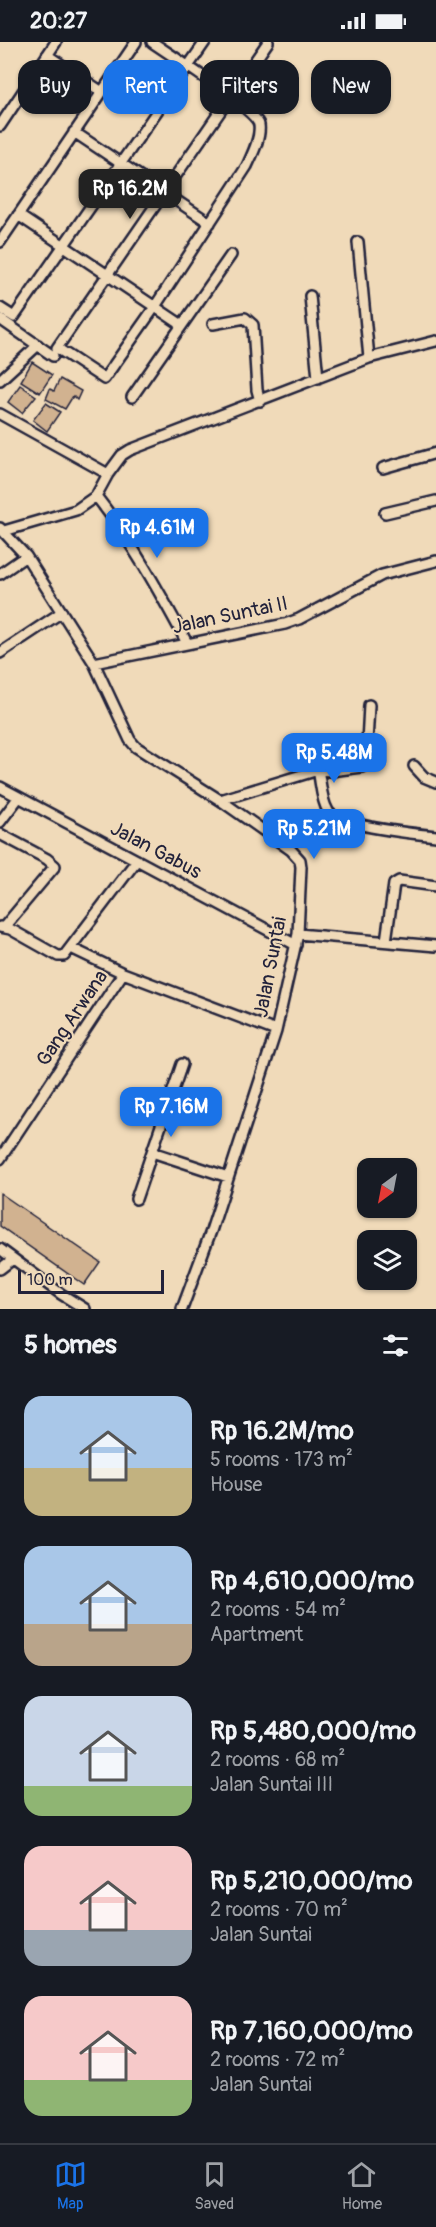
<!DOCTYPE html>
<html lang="en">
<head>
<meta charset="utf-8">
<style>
  body { margin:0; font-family:Pangolin,sans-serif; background:#20242c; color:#f1f3f6; height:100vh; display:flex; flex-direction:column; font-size:22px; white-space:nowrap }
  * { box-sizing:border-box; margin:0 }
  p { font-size:20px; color:#9ea1a6 }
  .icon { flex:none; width:33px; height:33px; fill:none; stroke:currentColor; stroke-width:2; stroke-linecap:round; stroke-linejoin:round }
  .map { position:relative; height:1267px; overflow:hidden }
  .panel { display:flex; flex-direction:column; background:#171b24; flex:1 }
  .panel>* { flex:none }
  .banner { position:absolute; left:18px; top:18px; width:400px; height:54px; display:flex; gap:12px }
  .needle { width:39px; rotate:212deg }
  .fabs { position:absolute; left:357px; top:1116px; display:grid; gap:12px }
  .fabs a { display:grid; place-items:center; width:60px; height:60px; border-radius:12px; background:#171b24; box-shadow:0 2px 4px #0004; font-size:30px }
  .scale { position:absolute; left:18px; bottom:15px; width:146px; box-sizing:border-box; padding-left:6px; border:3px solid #22223b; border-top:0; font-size:16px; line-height:21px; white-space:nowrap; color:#22223b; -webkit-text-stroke:4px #f0dab9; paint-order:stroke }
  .price { position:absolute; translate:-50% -51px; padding:0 14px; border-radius:12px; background:#1a73e8; color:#fff; font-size:20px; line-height:39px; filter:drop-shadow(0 2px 3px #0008) }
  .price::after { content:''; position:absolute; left:50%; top:36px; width:18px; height:14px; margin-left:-9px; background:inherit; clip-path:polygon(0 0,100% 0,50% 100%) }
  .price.on { background:#222; color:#fff }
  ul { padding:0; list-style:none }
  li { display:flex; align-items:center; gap:18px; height:150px; padding:0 24px }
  li span { display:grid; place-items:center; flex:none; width:168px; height:120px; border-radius:18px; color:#555 }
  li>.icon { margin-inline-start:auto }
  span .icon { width:72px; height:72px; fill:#fffc; stroke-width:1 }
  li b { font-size:26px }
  h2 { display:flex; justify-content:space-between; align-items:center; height:72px; padding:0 24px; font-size:26px }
  .pill { padding:0 21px; border-radius:18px; background:#171b24; box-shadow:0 2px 4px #0004; font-size:21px; line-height:54px }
  .pill.on { background:#1a73e8; color:#fff }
  .status { display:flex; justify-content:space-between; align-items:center; height:42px; padding:0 30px; background:#171b24; direction:ltr }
  .status svg { height:16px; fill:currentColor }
  .menu { display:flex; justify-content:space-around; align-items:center; height:84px; border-top:2px solid #363941; background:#171b24; font-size:16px; color:#9ea1a6 }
  .menu a { display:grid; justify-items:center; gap:3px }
  .menu .on { color:#1a73e8 }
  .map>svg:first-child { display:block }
  .building { fill:#d1b290; stroke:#22223b; stroke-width:1.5 }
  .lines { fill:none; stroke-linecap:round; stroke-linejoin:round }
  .street-casing { stroke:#22223b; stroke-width:14 }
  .street { stroke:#f0dab9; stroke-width:9 }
  .labels { text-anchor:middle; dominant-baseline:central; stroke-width:4.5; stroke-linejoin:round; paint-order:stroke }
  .street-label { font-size:20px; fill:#22223b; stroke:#f0dab9 }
</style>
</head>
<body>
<div class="status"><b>20:27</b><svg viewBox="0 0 49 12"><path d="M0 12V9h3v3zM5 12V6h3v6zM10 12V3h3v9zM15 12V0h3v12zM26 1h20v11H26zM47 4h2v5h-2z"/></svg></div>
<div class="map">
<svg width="436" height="1267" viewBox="0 0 436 1267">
  <rect width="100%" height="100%" fill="#f0dab9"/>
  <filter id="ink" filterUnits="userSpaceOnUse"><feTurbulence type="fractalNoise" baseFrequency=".0167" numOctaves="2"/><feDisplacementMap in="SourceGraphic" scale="12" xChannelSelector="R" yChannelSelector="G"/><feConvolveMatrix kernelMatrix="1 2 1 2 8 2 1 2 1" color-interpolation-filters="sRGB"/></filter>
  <g filter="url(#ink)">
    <!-- building -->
    <path class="building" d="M32,320L52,333L40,351L21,339Z
      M60,337L81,349L77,358L73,354L65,367L46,357L50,347L54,349Z
      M20,343L36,354L22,371L8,360Z
      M46,361L60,370L47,389L33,378Z
      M0,1151L100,1220L84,1243L0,1184Z"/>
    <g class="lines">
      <!-- street casing -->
      <g class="street-casing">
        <path id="street" d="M152,0C169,12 257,68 259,83C261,96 252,113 247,124L154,266L104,337L57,306L268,0
          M47,13L102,50
          M0,84L56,0
          M74,90L210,181
          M18,173L182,283
          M0,200L136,0
          M358,200L369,316
          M310,254L318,336
          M0,266L14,275L205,0
          M0,277L53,314
          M213,282L245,276L253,283L257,348L260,359
          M0,338L38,303
          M132,355L231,213
          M0,372L108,432
          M383,426L436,411
          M96,454C132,500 159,549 187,601
          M385,471L436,459
          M0,486L26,514L94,621L130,698L136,705L220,758L291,808L300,818L301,825L298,892L276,989L211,1189L182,1267
          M4,489L76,468L96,454L108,432L122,413L130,408L369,316L436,299
          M0,532L26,514
          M0,611L62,570
          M94,621L285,582L299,577L382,533L436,519
          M414,724L424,735L436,740
          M318,728C321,740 321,758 328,769C336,784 417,792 436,794
          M0,745L296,903
          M220,758L318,728L331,729L362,725L366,720L369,663
          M0,780L19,755
          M0,792L47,817L55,824L4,885
          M0,885L10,887L58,914H64L137,818
          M298,892L436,904
          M386,899L394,842L399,839L436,844
          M71,906L123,931
          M182,1022L152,1110L228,1135
          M0,1117L123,931L276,989
          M136,1157L152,1110
          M0,1207L61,1252L85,1267
          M0,1227L13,1217"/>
      </g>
      <!-- street -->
      <use href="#street" class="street"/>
    </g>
  </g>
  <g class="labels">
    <!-- street labels -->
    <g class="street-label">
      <text transform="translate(230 573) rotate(-12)">Jalan Suntai II</text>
      <text transform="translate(156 808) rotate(28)">Jalan Gabus</text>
      <text transform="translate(270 925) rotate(-79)">Jalan Suntai</text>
      <text transform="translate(72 976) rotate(-56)">Gang Arwana</text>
    </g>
  </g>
</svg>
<div class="fabs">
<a><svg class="needle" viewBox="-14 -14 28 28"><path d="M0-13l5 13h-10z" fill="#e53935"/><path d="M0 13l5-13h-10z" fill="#9ea1a6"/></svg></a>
<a><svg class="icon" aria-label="layers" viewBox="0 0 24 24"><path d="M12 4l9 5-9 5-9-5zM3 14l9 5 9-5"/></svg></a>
</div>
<div class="scale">100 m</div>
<b class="price on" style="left:130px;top:178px">Rp 16.2M</b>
<b class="price" style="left:157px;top:517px">Rp 4.61M</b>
<b class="price" style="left:334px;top:742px">Rp 5.48M</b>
<b class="price" style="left:314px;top:818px">Rp 5.21M</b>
<b class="price" style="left:171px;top:1096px">Rp 7.16M</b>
<div class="banner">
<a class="pill">Buy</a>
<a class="pill on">Rent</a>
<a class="pill">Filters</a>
<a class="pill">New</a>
</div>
</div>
<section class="panel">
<h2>5 homes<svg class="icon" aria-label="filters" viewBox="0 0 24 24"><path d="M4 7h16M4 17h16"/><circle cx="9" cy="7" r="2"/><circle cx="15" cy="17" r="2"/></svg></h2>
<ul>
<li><span style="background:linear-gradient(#a9c7e8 60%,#c2b280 0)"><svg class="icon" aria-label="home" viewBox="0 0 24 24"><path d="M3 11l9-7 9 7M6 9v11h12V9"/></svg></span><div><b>Rp 16.2M/mo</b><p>5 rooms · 173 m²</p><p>House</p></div></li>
<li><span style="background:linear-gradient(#a9c7e8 65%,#b9a48a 0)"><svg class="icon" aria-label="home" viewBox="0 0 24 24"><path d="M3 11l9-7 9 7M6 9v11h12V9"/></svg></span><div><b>Rp 4,610,000/mo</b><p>2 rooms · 54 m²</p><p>Apartment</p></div></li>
<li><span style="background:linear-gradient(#c9d6e8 75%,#8fb573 0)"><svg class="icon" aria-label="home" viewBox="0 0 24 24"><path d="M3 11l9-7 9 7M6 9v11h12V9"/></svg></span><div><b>Rp 5,480,000/mo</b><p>2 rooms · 68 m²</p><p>Jalan Suntai III</p></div></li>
<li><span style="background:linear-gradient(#f6c9c9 70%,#9aa5b1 0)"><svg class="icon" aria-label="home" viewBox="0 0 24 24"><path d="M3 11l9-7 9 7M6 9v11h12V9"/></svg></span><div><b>Rp 5,210,000/mo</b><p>2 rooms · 70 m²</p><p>Jalan Suntai</p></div></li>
<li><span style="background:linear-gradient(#f6c9c9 70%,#8fb573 0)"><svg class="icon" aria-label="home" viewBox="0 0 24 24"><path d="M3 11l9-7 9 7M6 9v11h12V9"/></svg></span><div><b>Rp 7,160,000/mo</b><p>2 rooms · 72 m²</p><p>Jalan Suntai</p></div></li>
</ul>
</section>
<nav class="menu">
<a class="on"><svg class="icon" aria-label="map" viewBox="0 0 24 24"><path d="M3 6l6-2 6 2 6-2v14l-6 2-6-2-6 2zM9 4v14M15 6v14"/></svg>Map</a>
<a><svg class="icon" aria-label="saved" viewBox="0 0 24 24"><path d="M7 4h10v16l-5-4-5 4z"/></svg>Saved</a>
<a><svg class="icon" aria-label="home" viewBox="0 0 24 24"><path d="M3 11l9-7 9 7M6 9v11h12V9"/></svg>Home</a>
</nav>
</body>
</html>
